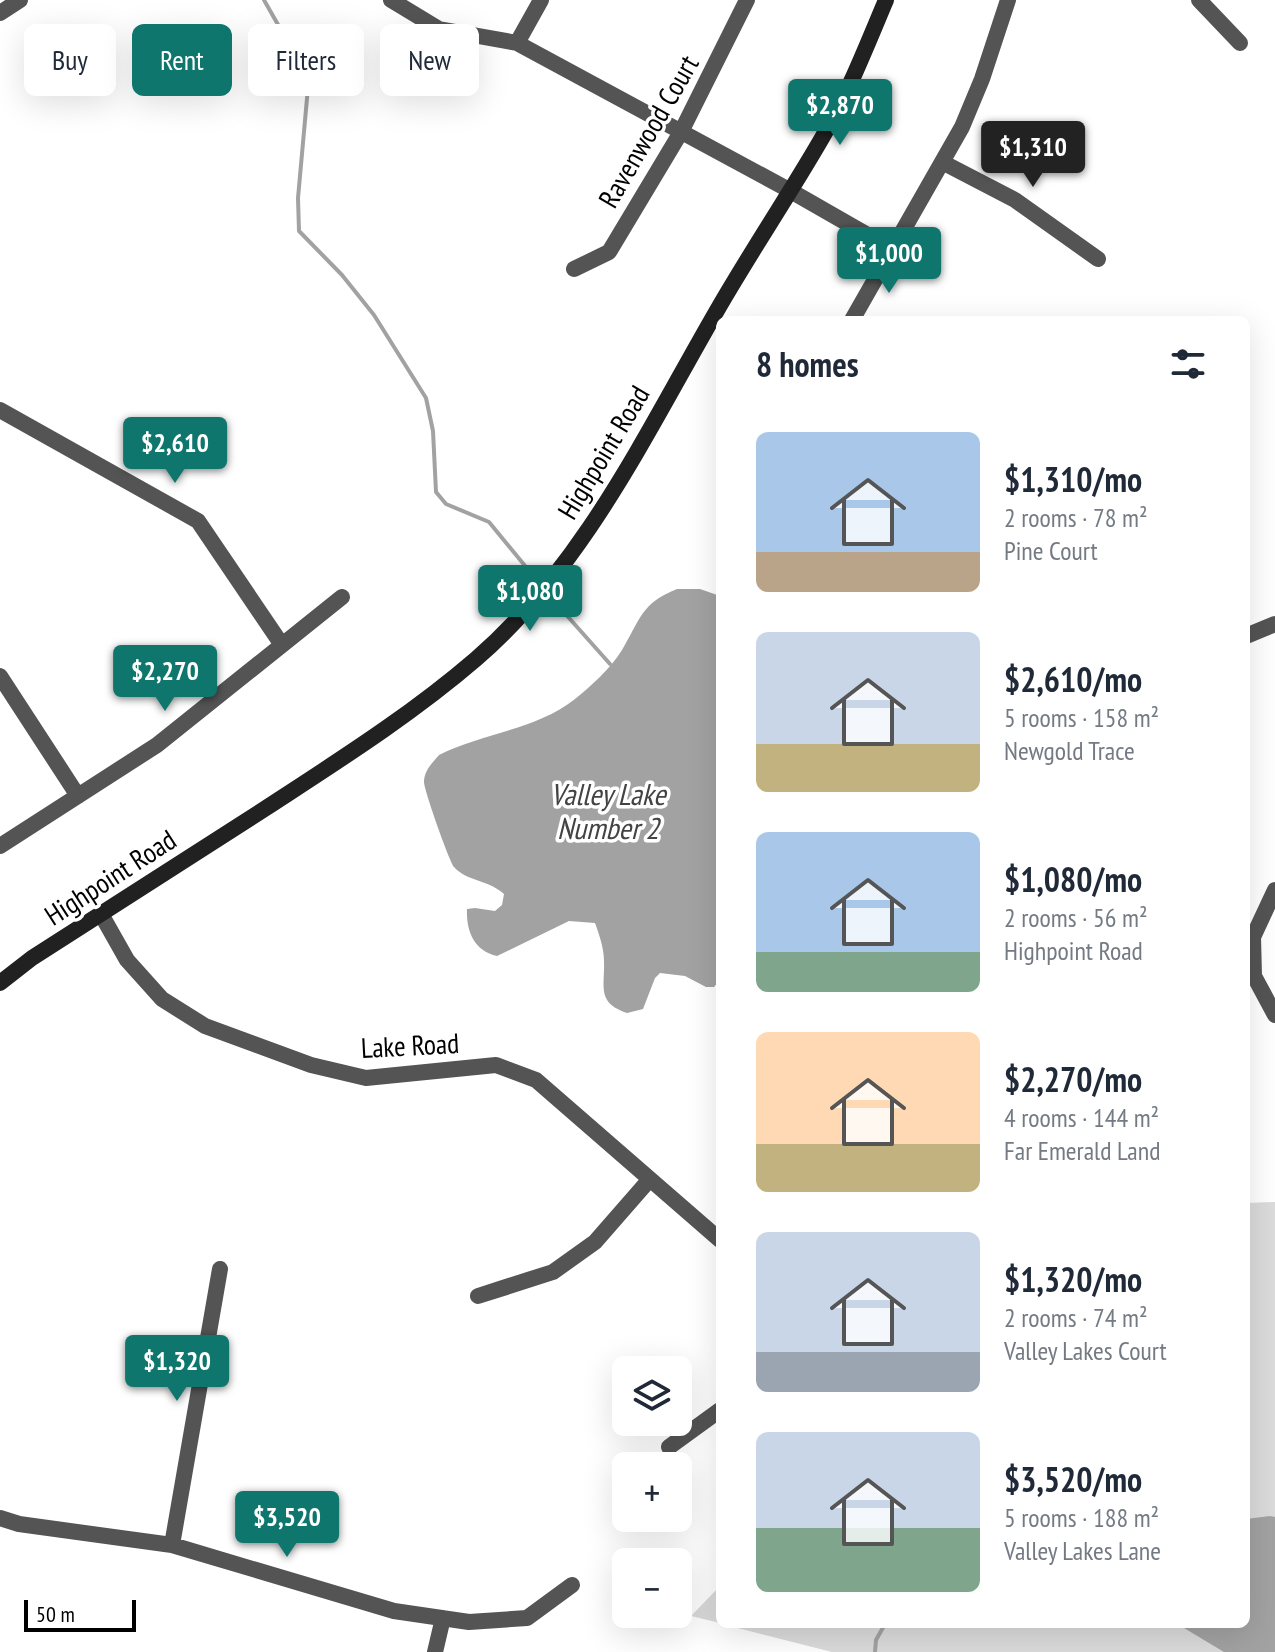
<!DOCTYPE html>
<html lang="en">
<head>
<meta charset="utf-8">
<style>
  body { margin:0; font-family:"PT Sans Narrow",sans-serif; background:#f6f6f7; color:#1f2937; height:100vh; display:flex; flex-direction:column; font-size:30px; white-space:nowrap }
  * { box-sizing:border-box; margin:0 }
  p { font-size:26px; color:#747a83 }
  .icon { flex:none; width:44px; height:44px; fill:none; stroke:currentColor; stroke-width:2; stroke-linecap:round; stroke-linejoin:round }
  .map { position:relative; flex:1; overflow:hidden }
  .side { position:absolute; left:716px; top:316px; width:534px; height:1312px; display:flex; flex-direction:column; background:#fff; border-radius:12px; box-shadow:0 8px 32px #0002 }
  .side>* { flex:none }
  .top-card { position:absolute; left:24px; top:24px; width:572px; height:72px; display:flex; gap:16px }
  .tools { position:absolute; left:612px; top:1356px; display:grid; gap:16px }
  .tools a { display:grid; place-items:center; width:80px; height:80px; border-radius:12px; background:#fff; box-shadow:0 8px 32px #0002; font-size:40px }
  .scale { position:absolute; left:24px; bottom:20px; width:112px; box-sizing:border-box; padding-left:8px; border:4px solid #000; border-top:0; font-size:22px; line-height:28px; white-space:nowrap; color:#000; -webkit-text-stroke:6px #fff; paint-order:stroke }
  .price { position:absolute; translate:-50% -68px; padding:0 18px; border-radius:8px; background:#0f766e; color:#fff; font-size:26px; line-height:52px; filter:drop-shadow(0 2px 4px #0008) }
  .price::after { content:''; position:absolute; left:50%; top:48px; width:24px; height:18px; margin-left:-12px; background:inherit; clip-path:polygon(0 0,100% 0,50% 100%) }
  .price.current { background:#222; color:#fff }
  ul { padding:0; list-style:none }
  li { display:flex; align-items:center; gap:24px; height:200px; padding:0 40px }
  li span { display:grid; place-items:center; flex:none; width:224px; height:160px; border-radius:12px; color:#555 }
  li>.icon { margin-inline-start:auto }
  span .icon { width:96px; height:96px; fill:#fffc; stroke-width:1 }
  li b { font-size:34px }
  h2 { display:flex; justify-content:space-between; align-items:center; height:96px; padding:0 40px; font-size:34px }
  .tag { padding:0 28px; border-radius:12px; background:#fff; box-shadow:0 8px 32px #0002; font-size:28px; line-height:72px }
  .tag.current { background:#0f766e; color:#fff }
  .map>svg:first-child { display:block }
  .green { fill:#dbdbdb }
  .water { fill:#a2a2a2 }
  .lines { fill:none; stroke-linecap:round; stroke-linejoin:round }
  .stream { stroke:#a2a2a2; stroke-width:4 }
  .street { stroke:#545454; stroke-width:16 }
  .secondary { stroke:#212121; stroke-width:16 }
  .labels { text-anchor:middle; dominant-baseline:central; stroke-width:7; stroke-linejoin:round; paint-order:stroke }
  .street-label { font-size:28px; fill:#000; stroke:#fff }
  .water-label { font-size:30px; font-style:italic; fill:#434343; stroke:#fff }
</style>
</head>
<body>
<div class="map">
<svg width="1275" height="1652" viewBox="0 0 1275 1652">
  <rect width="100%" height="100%" fill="#fff"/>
  <!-- green -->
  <path class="green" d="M1275,1202V1652H832L722,1624H1246V1203Z
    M720,1586V1623L691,1616Z"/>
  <!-- water -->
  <path class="water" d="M677,589H700L720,596V980L714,987H706L685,976L660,973L655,978L643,1009L627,1013C596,1003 605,986 604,961C604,948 599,934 595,923L569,921L497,956C474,951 466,931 467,909L475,908L495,911L502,905L504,894C489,880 466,881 454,867C449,860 424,790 424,782C424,771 432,763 439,755C482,733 536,730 575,699C591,686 611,668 622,650C640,620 641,603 677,589Z
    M1270,1516L1275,1517V1652H1224L1184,1628L1172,1624H1246V1519Z"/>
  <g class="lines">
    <!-- stream -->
    <path class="stream" d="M264,0L285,37L304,46L310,65L298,198L299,231L342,275L374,315L426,398L433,431L436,492L446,504L489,522L540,584
      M545,591L610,664
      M875,1652L876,1640L885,1624"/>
    <!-- street -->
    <path class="street" d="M391,0L439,29L517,43L789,190L892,249
      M1199,0L1240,43
      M0,13L20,0
      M517,43L541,0
      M942,162L1015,200L1098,259
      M574,269L609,252L681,132L747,0
      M852,320L962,127L982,79L1008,0
      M0,410L198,521L282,645
      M1246,636L1275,624
      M0,676L78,796
      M0,846L157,745L342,597
      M1275,890L1253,937L1254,976L1275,1015
      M101,914L127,960L162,999L205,1026L311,1065L366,1078L496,1065L536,1080L720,1240
      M478,1296L553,1272L595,1242L650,1179
      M669,1447L720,1410
      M0,1518L19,1524L172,1545L394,1611L469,1622L527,1618L572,1585
      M172,1545L220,1269
      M435,1652L443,1618"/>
    <!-- secondary -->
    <path class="secondary" d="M0,983L32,958C110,908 188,858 266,808C338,761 411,715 476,659C585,565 648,429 719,307C752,250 789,195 822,138C848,94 866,47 886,0"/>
  </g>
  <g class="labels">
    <!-- street labels -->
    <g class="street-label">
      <text transform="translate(648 131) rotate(-60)">Ravenwood Court</text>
      <text transform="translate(603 452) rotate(-59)">Highpoint Road</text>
      <text transform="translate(110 877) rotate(-33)">Highpoint Road</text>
      <text transform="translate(410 1045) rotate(-3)">Lake Road</text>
    </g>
    <!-- water labels -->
    <g class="water-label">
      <text x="608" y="793">Valley Lake<tspan x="608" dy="34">Number 2</tspan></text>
    </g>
  </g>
</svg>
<div class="tools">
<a><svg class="icon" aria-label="layers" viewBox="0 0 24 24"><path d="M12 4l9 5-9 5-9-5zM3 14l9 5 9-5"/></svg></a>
<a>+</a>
<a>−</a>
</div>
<div class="scale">50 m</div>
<b class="price" style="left:840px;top:147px">$2,870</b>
<b class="price current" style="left:1033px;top:189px">$1,310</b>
<b class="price" style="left:889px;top:295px">$1,000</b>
<b class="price" style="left:175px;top:485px">$2,610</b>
<b class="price" style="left:530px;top:633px">$1,080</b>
<b class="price" style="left:165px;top:713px">$2,270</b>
<b class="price" style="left:177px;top:1403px">$1,320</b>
<b class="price" style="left:287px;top:1559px">$3,520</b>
<div class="top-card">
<a class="tag">Buy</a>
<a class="tag current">Rent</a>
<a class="tag">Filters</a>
<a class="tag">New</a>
</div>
<section class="side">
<h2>8 homes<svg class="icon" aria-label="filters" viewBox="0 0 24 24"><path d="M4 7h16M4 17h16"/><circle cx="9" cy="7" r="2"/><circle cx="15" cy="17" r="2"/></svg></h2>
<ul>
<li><span style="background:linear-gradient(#a9c7e8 75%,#b9a48a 0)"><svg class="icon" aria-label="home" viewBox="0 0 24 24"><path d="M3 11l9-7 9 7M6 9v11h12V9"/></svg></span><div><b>$1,310/mo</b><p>2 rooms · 78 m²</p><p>Pine Court</p></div></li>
<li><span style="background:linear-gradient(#c9d6e8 70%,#c2b280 0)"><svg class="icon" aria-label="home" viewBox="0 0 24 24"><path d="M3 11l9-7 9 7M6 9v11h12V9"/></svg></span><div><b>$2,610/mo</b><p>5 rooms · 158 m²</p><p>Newgold Trace</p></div></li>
<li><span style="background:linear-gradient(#a9c7e8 75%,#7fa58c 0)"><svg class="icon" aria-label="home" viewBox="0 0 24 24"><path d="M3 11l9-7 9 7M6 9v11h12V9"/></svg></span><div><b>$1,080/mo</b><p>2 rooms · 56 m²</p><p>Highpoint Road</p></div></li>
<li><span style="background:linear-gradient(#ffd9b3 70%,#c2b280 0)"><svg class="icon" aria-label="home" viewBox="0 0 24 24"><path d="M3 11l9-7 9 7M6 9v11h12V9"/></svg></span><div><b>$2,270/mo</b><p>4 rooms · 144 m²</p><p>Far Emerald Land</p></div></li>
<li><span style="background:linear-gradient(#c9d6e8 75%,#9aa5b1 0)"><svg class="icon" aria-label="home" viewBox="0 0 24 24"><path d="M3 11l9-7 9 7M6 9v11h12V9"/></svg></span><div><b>$1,320/mo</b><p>2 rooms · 74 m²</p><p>Valley Lakes Court</p></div></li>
<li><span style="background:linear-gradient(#c9d6e8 60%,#7fa58c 0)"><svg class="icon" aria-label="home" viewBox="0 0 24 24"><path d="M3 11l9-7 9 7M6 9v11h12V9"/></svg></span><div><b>$3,520/mo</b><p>5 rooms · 188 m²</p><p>Valley Lakes Lane</p></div></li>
</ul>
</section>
</div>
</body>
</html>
